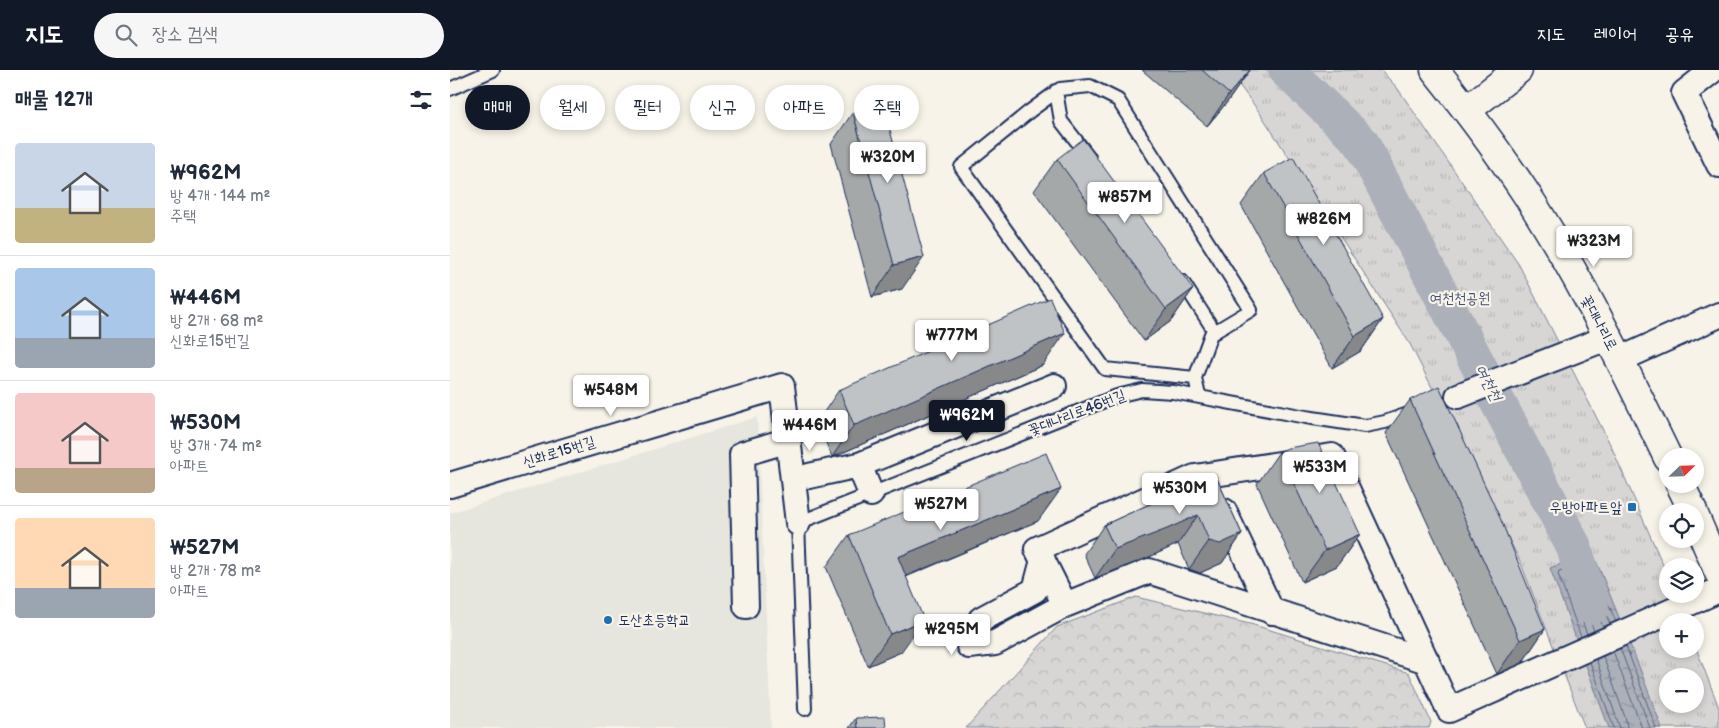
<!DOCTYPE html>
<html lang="ko">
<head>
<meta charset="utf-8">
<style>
  body { margin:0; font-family:"Balsamiq Sans","Poor Story",sans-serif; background:#f6f6f7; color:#1f2937; height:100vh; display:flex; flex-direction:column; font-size:19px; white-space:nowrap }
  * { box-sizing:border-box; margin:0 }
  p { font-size:16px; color:#747a83 }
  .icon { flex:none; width:28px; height:28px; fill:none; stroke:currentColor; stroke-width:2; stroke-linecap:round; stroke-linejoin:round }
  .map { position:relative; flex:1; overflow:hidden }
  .drawer { display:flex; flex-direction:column; background:#fff; width:450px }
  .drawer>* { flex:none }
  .hud { position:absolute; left:15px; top:15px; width:475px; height:45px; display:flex; gap:10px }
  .needle { width:32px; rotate:67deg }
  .buttons { position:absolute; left:1209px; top:378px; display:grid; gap:10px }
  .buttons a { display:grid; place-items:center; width:45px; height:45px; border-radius:50%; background:#fff; box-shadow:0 2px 8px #0003; font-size:25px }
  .price { position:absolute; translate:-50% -42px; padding:0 11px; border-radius:5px; background:#fff; color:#222; font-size:16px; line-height:32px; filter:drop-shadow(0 1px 2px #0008) }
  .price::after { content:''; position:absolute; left:50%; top:30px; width:15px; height:11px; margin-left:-8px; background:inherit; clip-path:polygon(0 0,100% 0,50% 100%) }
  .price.on { background:#111827; color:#fff }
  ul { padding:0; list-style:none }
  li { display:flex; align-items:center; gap:15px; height:125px; padding:0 15px }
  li+li { border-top:1px solid #e0e1e3 }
  li span { display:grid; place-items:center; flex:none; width:140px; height:100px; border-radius:5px; color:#555 }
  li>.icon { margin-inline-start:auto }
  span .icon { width:60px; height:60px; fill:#fffc; stroke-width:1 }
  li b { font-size:21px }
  h2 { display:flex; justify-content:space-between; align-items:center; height:60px; padding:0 15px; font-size:21px }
  .chip { padding:0 18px; border-radius:22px; background:#fff; box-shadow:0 2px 8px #0003; font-size:18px; line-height:45px }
  .chip.on { background:#111827; color:#fff }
  header { display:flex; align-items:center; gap:30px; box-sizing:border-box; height:70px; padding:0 25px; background:#111827; color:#fff }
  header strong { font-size:24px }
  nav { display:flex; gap:28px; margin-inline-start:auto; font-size:18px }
  .search { width:350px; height:45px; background:#f6f6f7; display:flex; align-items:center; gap:12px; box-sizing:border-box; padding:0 18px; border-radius:28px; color:#747a83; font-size:19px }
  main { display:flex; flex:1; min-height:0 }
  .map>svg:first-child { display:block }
  .built { fill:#e6e5de }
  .forest { fill:url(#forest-crowns); stroke:#798299 }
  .park { fill:url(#park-tufts); stroke:#798299; fill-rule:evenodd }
  .water { fill:url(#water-ripples); stroke:#727c95 }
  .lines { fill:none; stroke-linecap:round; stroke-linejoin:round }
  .shore { stroke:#556382; stroke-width:1 }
  .river { stroke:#acb0b9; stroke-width:36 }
  .lane-casing { stroke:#1b2f5e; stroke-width:16 }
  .street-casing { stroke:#1b2f5e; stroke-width:28 }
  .secondary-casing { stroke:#1b2f5e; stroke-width:31 }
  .lane { stroke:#f7f3e8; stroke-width:12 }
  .street { stroke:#f7f3e8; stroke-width:24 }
  .secondary { stroke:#f7f3e8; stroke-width:28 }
  .wall { fill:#a5a8a9; stroke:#1b2f5e }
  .shaded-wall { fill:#86888a; stroke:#1b2f5e }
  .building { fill:#c0c3c5; stroke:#1b2f5e }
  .poi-dot { fill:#1f6fb2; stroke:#f7f3e8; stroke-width:2 }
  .labels { text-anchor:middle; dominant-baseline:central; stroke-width:4.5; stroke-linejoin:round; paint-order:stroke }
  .park-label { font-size:15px; fill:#415076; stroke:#f7f3e8 }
  .street-label { font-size:15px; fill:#1b2f5e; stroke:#f7f3e8 }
  .poi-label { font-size:15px; fill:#1b2f5e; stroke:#f7f3e8; text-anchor:end }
  .water-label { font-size:16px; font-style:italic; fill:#465679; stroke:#f7f3e8 }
</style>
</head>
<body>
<header>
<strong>지도</strong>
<div class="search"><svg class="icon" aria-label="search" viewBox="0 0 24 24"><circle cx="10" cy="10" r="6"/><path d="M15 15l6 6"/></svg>장소 검색</div>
<nav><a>지도</a><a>레이어</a><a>공유</a></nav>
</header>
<main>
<section class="drawer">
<h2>매물 12개<svg class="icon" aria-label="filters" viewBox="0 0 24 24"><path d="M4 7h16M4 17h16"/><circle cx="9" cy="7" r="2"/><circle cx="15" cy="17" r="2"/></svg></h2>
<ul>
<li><span style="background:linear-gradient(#c9d6e8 65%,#c2b280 0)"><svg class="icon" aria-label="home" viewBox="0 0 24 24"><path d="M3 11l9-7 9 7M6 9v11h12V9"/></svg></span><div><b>₩962M</b><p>방 4개 · 144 m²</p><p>주택</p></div></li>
<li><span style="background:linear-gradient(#a9c7e8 70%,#9aa5b1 0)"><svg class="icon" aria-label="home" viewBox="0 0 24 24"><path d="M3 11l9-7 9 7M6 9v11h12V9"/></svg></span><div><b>₩446M</b><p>방 2개 · 68 m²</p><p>신화로15번길</p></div></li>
<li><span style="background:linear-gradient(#f6c9c9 75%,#b9a48a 0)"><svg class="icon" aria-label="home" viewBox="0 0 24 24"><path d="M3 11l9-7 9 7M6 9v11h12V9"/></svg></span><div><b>₩530M</b><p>방 3개 · 74 m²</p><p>아파트</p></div></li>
<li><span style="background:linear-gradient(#ffd9b3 70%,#9aa5b1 0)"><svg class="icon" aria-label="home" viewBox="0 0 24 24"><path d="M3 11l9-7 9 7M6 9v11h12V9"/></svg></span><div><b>₩527M</b><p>방 2개 · 78 m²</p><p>아파트</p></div></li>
</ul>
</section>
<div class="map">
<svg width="1269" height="658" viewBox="0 0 1269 658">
  <defs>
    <pattern id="forest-crowns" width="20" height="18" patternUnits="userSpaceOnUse" patternTransform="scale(1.25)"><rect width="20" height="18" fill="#d7d6d4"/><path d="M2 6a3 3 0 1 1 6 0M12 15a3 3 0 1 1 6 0" fill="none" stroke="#b8b8b8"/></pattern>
    <pattern id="park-tufts" width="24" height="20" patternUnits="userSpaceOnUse" patternTransform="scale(1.25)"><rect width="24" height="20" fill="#d7d6d4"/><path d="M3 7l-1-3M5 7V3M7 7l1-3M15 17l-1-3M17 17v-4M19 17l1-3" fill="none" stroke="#b8b8b8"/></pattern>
    <pattern id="water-ripples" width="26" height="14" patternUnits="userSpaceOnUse" patternTransform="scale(1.25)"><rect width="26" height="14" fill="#acb0b9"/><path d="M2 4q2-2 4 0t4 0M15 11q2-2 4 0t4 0" fill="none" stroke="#8b909a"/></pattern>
  </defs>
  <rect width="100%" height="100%" fill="#f7f3e8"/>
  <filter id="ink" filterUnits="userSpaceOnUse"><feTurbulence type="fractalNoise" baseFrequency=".02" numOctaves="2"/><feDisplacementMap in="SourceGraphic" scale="10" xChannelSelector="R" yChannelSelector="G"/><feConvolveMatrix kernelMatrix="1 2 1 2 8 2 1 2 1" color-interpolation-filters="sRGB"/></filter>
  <g filter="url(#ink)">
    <!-- built -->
    <path class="built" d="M307,347L321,658H0V443Z"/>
    <!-- forest -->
    <path class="forest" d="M686,527L804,555L959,603L981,652L979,658H516L607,557Z"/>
    <!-- park -->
    <path class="park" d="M778,0H931L948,19L1069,195L1161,376L1217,504L1218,524H1225L1236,551H1218V579H1245V575L1269,638V658H1135L1070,491L960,274L810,43ZM1218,606H1245V634H1218Z"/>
    <!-- water -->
    <path class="water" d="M1143,483L1190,599L1212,658H1159L1100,498Z"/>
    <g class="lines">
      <!-- shore -->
      <path class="shore" d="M1144,561L1125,512L1127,509L1131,508L1133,509L1153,557
        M1137,564L1116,508L1117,504L1135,498L1137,499L1160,554
        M1131,567L1108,504L1109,501L1138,491H1140L1166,552
        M1176,576L1206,658
        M1170,578L1200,658
        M1163,581L1192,658
        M1153,586L1176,650L1177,658
        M1146,589L1170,658
        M1140,592L1164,658"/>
      <!-- river -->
      <path class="river" d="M836,0L911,72L1124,477L1141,537"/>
      <!-- lane casing -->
      <g class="lane-casing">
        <path id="lane" d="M0,19L43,0
          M606,21L611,51L639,87
          M732,211L765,262
          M745,308L655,299L511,97L580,41L610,19L640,16L668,30L801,240L761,264L745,308L749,326
          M355,639L348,453L667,326L692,320L723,322L856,347L915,356L935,352L961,343"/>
      </g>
      <!-- street casing -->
      <g class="street-casing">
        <path id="street" d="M1263,0L1234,23L1269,95
          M1169,290L1269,245
          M1008,326L1157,268
          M359,406L409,395
          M0,415L332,316L348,453
          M421,424L409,395L604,316
          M774,441L822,542
          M593,490L585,520L531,549L519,576L545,573L615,535
          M296,536L292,384L339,370
          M977,591L699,501L615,535L587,479L745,407L882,386L999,640L1269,520"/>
      </g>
      <!-- secondary casing -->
      <g class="secondary-casing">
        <path id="secondary" d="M985,0C1017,40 1048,81 1077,125C1130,207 1175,299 1218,388
          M1017,40L1068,0
          M1230,414L1243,441
          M1245,447L1269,503"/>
      </g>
      <!-- lane -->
      <use href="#lane" class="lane"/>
      <!-- street -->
      <use href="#street" class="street"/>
      <!-- secondary -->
      <use href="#secondary" class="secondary"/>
    </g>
    <!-- wall -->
    <path class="wall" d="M692,0H800L778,31L757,56Z
      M403,42L452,219L422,227L381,74Z
      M607,89L743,219L721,251L694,271L584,121Z
      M814,103L933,249L911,281L882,298L791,135Z
      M593,295L385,386L382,387L367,352L389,320Z
      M960,330L1095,559L1072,593L1047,604L936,363Z
      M829,382L910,464L887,496L852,512L807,414Z
      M765,404L792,464L772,493L750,503L739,499L728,474L697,488L645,508L634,484L654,455Z
      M588,451L456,507L451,582L418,596L376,497L399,465Z
      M406,648L436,658H399Z"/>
    <!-- shaded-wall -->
    <path class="shaded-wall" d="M800,0L778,31L757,56L779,24Z
      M474,187L452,219L422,227L444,195Z
      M743,219L721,251L694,271L716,239Z
      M933,249L911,281L882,298L905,266Z
      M615,263L593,295L385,386L382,387L404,355Z
      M611,419L588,451L425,519L448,487Z
      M748,445L728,474L697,488L645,508L665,479Z
      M792,464L772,493L750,503L739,499L759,471Z
      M910,464L887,496L852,512L875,480Z
      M474,550L451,582L418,596L440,564Z
      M1095,559L1072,593L1047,604L1070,570Z"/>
    <!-- building -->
    <path class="building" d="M752,0H800L779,24Z
      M433,34L474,187L444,195L403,42Z
      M633,69L743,219L716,239L607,89Z
      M843,87L933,249L905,266L814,103Z
      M600,228L615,263L408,354L404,355L389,320Z
      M989,316L1051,450L1095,559L1070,570L960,330Z
      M868,373L910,464L875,480L829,382L838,378Z
      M596,383L611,419L448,487L474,550L440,564L399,465Z
      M765,404L792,464L770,474L759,471L748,445L717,459L665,479L654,455Z
      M435,647L436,658H407L406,648Z"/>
  </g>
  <!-- markers -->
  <g class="poi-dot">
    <rect x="1177" y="432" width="10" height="10" rx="2.5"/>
    <circle cx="158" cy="550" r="5"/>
  </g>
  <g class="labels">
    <!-- park labels -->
    <g class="park-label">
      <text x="1010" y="228">여천천공원</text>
    </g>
    <!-- street labels -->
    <g class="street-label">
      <text transform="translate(1149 253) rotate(62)">꽃대나리로</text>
      <text transform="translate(627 343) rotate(-21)">꽃대나리로46번길</text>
      <text transform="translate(109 382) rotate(-17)">신화로15번길</text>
    </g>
    <!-- poi labels -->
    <g class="poi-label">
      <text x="1172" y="437">우방아파트앞</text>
      <text x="168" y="550" text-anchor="start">도산초등학교</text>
    </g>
    <!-- water labels -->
    <g class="water-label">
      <text transform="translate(1038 313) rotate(62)">여천천</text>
    </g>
  </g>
</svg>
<div class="buttons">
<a><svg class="needle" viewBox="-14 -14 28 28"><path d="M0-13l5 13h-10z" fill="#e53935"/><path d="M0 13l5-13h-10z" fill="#747a83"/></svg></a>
<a><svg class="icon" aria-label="locate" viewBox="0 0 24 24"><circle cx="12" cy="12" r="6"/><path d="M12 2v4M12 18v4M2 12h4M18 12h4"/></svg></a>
<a><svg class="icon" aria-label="layers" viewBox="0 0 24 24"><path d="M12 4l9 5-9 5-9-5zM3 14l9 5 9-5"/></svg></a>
<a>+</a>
<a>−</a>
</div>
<b class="price" style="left:438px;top:114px">₩320M</b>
<b class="price" style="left:675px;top:154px">₩857M</b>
<b class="price" style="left:874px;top:176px">₩826M</b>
<b class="price" style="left:1144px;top:198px">₩323M</b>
<b class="price" style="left:502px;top:292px">₩777M</b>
<b class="price" style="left:161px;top:347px">₩548M</b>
<b class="price on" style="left:517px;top:372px">₩962M</b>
<b class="price" style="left:360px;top:382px">₩446M</b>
<b class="price" style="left:870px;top:424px">₩533M</b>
<b class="price" style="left:730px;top:445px">₩530M</b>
<b class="price" style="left:491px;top:461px">₩527M</b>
<b class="price" style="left:502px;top:586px">₩295M</b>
<div class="hud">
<a class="chip on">매매</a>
<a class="chip">월세</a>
<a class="chip">필터</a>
<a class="chip">신규</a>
<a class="chip">아파트</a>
<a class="chip">주택</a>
</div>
</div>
</main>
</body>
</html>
